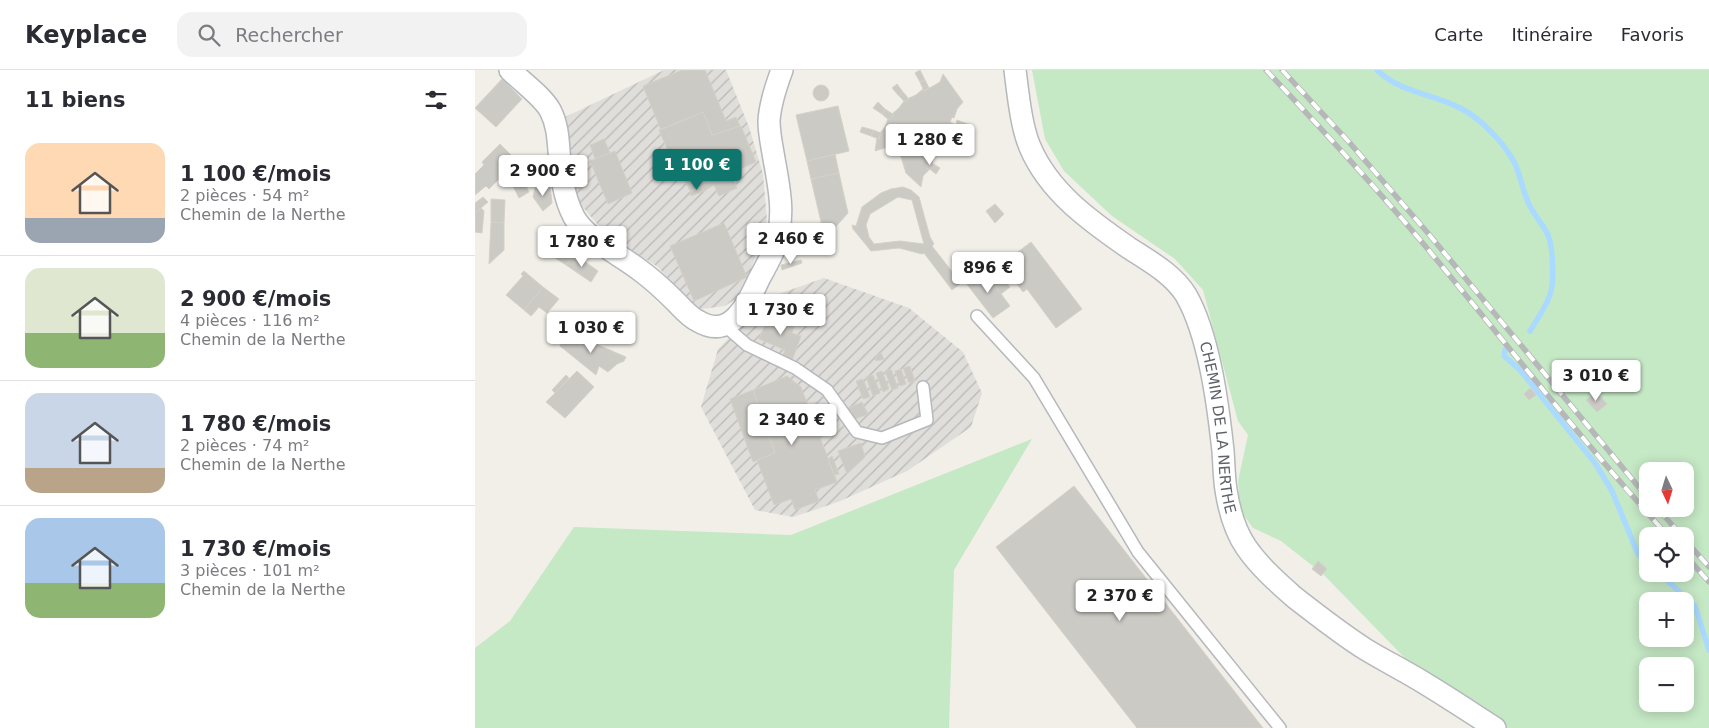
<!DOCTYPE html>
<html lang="fr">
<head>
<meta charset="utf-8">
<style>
  body { margin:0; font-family:"DejaVu Sans",sans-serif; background:#f2f2f3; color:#2b2b33; height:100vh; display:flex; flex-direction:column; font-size:19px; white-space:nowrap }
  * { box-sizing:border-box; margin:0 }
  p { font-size:16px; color:#7c7c81 }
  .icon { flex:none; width:28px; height:28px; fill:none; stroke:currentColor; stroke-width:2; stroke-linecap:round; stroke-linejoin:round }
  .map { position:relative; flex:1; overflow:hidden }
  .drawer { display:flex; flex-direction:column; background:#fff; width:475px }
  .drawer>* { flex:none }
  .needle { width:32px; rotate:176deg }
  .buttons { position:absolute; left:1164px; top:392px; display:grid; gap:10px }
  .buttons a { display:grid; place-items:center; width:55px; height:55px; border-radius:10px; background:#fff; box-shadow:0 2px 12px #0003; font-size:25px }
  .price { position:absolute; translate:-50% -42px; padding:0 11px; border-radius:5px; background:#fff; color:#222; font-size:16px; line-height:32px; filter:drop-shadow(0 1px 2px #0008) }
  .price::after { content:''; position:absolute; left:50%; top:30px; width:15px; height:11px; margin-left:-8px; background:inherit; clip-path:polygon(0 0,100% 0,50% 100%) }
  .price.current { background:#0f766e; color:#fff }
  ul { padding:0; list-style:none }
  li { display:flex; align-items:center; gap:15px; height:125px; padding:0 25px }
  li+li { border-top:1px solid #e1e1e2 }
  li span { display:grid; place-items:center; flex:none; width:140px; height:100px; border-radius:15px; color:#555 }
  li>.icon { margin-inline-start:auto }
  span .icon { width:60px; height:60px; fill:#fffc; stroke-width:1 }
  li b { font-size:21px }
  h2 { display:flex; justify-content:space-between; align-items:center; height:60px; padding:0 25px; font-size:21px }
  header { display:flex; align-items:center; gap:30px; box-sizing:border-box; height:70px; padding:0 25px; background:#fff; border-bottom:1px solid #e1e1e2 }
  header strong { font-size:24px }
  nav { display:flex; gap:28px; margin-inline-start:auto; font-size:18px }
  .search { width:350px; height:45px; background:#f2f2f3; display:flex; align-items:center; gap:12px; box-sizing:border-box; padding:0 18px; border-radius:15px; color:#7c7c81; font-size:19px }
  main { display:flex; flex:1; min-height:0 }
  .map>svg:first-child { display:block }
  .industrial { fill:url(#industrial-furrows) }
  .grass { fill:#c5e8c5; fill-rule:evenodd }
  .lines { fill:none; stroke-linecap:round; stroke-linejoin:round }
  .stream { stroke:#aadaff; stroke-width:5.5 }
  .building { fill:#cccac5; stroke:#d6d1c6; fill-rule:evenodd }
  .lane-casing { stroke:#b5b8bc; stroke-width:14 }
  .street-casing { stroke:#b5b8bc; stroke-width:24 }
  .lane { stroke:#fff; stroke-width:11 }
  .street { stroke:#fff; stroke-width:21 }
  .rail-casing { stroke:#b6b7b8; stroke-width:5.5 }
  .rail { stroke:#fff; stroke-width:4; stroke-dasharray:11; stroke-linecap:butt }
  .labels { text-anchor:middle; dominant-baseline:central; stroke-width:4; stroke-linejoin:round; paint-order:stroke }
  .street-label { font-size:15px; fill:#5f6368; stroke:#fff }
</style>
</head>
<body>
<header>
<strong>Keyplace</strong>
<div class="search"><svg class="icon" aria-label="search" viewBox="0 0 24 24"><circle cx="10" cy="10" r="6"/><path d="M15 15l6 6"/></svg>Rechercher</div>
<nav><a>Carte</a><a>Itinéraire</a><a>Favoris</a></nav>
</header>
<main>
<section class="drawer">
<h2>11 biens<svg class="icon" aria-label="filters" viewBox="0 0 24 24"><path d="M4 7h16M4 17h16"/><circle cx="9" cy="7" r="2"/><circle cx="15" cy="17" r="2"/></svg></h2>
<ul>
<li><span style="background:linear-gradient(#ffd9b3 75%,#9aa5b1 0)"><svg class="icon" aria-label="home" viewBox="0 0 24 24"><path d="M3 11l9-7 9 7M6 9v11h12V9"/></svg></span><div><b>1 100 €/mois</b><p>2 pièces · 54 m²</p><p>Chemin de la Nerthe</p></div></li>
<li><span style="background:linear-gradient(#dfe7d0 65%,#8fb573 0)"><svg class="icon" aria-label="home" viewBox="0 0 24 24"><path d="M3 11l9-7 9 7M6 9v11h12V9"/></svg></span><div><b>2 900 €/mois</b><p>4 pièces · 116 m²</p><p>Chemin de la Nerthe</p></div></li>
<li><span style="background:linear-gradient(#c9d6e8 75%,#b9a48a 0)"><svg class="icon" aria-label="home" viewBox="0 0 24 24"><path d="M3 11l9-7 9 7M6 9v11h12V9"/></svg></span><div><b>1 780 €/mois</b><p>2 pièces · 74 m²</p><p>Chemin de la Nerthe</p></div></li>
<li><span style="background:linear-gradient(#a9c7e8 65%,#8fb573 0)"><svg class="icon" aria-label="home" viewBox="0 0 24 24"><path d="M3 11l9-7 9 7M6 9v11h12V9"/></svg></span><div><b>1 730 €/mois</b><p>3 pièces · 101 m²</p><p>Chemin de la Nerthe</p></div></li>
</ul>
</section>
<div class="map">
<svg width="1234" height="658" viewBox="0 0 1234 658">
  <defs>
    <pattern id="industrial-furrows" width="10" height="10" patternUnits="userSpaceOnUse" patternTransform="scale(1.25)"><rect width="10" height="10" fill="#e0deda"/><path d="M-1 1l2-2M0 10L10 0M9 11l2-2" fill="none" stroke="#b9b8b5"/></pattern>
  </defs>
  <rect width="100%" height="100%" fill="#f1efe8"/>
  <!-- industrial -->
  <path class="industrial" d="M189,0H251L274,57L288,104L292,150L268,224L250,236L227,239L216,235L183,197L130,163L99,127L90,47Z
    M349,208L434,238L488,282L507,323L496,357L432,401L363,432L318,447L280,440L226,337L243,279L295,227Z"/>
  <!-- grass -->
  <path class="grass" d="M557,0H1234V658H998L848,504L806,471L778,458L765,440L763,411L773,365L763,351L728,220L700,189L637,146L589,101L570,69ZM1172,401H1210V439H1172ZM1172,466H1210V504H1172ZM1172,531H1210V569H1172ZM1172,596H1210V634H1172Z
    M557,369L479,500L474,658H0V578L35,551L99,457L316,465Z"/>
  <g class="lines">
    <!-- stream -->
    <path class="stream" d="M902,0C927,24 958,23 987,39C1006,49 1027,71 1038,90C1045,102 1047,119 1053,132C1058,144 1067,153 1073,165C1078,177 1079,208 1076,221C1073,235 1062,249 1055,261
      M1033,277L1030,280L1029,286L1045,300L1120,393L1137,421L1163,484L1172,493
      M1185,504L1220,536L1234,580"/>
  </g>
  <!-- building -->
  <path class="building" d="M207,0H230L251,51L261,47L265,56L237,65L228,42L186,60L168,16Z
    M445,0L450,10L445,12L440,3Z
    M468,4L488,32L482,39L479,48L477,47L475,52L479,54L468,71L465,70L463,75L465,76L458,85L457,93L454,92L451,98L454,100L448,106L446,117L431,103L422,74L400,81L402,68L404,69L406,63H405L410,57L413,49L414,50L419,45L417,44L424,38L429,31L430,32L434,28L441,25L448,19L449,21L460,15L465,12Z
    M27,9L47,29L21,57L0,38Z
    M450,10L454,18L449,21L445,12Z
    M422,14L428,22L424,26L417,18Z
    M338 23a8 8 0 1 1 16 0a8 8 0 1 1-16 0Z
    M428,22L434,29L430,32L424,26Z
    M403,32L410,39L407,44L398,38Z
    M363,36L374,81L332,91L321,45Z
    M410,39L419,45L414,50L407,44Z
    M228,42L237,65L266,56L281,92L256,103L262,118L244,126L239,115L229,121L227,117L215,121L202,94L199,95L184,60Z
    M482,50L495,55L494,60L481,55Z
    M387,57L398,60L396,66L385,62Z
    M398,60L406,63L404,69L396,66Z
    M129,69L135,83L120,89L115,75Z
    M465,70L472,73L469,78L463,75Z
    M472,73L481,79L478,83L469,78Z
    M25,74L37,86L29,95L33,100L14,119L11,116L0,125V104L9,95L7,92Z
    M140,81L157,123L133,134L115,91Z
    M360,84L364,103L336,109L332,91Z
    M103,89L113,115L97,121L92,91Z
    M454,92L460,95L456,100L451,98Z
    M56,93L62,105L50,113L46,105Z
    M460,95L465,98L461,104L456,100Z
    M364,103L373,143L350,169L336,109Z
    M46,105L54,122L44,128L36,112Z
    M75,115L77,133L68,141L58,127L60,118Z
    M227,117L229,121L216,126L215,121Z
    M428,117L436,120L444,127L455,167L459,174L457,176L486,213L477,220L449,183L447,184L424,178L396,181L378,159L377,155L381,156L387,137L406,123L416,119ZM423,127L437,130L449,174L425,171L399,174L394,167L391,155L395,144Z
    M8,127L13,132L0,143V133Z
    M16,129L30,130L29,153L16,152Z
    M520,134L529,144L520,153L511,141Z
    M6,138L9,141L7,163L0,162V143Z
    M16,152L29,153V180L14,194Z
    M249,153L272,207L219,231L195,176Z
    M91,165L104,174L99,184L87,176L89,172L87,170Z
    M79,170L99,184L91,195L71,182Z
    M556,172L607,239L581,258L552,219L548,222L527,194Z
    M99,184L123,201L116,212L91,195Z
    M326,190L327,193L307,200L306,195Z
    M517,194L535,217L526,224L508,200Z
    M508,200L535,236L518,248L491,213Z
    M49,201L68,217L49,240L31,225L48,206L46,204Z
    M68,217L84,229L72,243L64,237L56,246L49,240Z
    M296,239L311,246L310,248L294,242Z
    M294,245L319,256L317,263L326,266L317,291L307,286L310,280L284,269Z
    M95,263L151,287L149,291L142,294L133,302L124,296L121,305L85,276L87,267L93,269Z
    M406,283L409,289L401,291L400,286Z
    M435,296L440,311L434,313L428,298Z
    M416,299L423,318L417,320L410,301Z
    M426,299L431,314L425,316L420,301Z
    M102,301L119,317L90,348L71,332Z
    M407,301L414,319L408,322L401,303Z
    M91,305L94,308L80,323L77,320Z
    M398,305L405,323L398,326L391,307Z
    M312,306L326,317L362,412L340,420L344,431L320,440L316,429L299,435L282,390L300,383L278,320Z
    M388,309L395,327L388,329L381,311Z
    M1055,318L1061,325L1054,330L1049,324Z
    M278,320L300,383L278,392L255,329Z
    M1121,322L1132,334L1122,342L1111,330Z
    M387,332L393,344L380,349L373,338Z
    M386,373L390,387L372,404L363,381Z
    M357,386L364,404L359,405L353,389Z
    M599,416L788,658H662L521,477Z
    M843,491L852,499L846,506L837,499Z"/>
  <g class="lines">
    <!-- lane casing -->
    <g class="lane-casing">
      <path id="lane" d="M502,246L559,308L663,482L805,658
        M249,255L272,275L320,298L352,320L382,362L407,368L452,350L448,317"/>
    </g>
    <!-- street casing -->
    <g class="street-casing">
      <g id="street">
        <path d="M35,0C47,12 67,26 75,40C82,53 83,67 84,81C86,103 88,126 99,147C111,169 146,185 166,201C178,210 189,220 200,231C207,238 214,247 223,251C256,271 273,233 284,209C289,200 294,191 298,182C311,150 305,121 299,89C297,76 294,64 294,51C295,33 301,16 307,0"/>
        <path id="s1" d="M540,0C543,23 546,56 555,77C574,122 615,151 654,178C674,191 698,204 711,225C734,265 743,334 748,381C749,394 749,407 751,420C754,439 760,461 771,477C784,496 802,512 819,527C842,545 865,563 890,579C908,590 928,600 946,611C971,626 995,642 1020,658"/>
      </g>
    </g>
    <!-- lane -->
    <use href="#lane" class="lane"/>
    <!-- street -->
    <use href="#street" class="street"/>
    <!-- rail casing -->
    <g class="rail-casing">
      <path id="rail" d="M791,0C844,56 896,112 946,171C1028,269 1107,371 1193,466
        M807,0L874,72L952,162L1172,427
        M1183,439L1207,466
        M1210,470L1234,497
        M1210,485L1234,512"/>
    </g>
    <!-- rail -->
    <use href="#rail" class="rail"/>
  </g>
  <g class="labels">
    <!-- street labels -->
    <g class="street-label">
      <text stroke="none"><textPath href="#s1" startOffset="434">CHEMIN DE LA NERTHE</textPath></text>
    </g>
  </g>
</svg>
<div class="buttons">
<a><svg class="needle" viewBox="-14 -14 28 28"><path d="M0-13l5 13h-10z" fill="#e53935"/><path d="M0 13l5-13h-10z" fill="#7c7c81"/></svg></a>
<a><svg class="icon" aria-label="locate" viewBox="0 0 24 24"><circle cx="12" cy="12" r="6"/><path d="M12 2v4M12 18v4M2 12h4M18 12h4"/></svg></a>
<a>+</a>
<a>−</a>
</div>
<b class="price" style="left:455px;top:96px">1 280 €</b>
<b class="price current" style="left:222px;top:121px">1 100 €</b>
<b class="price" style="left:68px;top:127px">2 900 €</b>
<b class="price" style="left:316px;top:195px">2 460 €</b>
<b class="price" style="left:107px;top:198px">1 780 €</b>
<b class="price" style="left:513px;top:224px">896 €</b>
<b class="price" style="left:306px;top:266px">1 730 €</b>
<b class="price" style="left:116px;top:284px">1 030 €</b>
<b class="price" style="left:1121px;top:332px">3 010 €</b>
<b class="price" style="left:317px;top:376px">2 340 €</b>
<b class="price" style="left:645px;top:552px">2 370 €</b>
</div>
</main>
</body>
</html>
